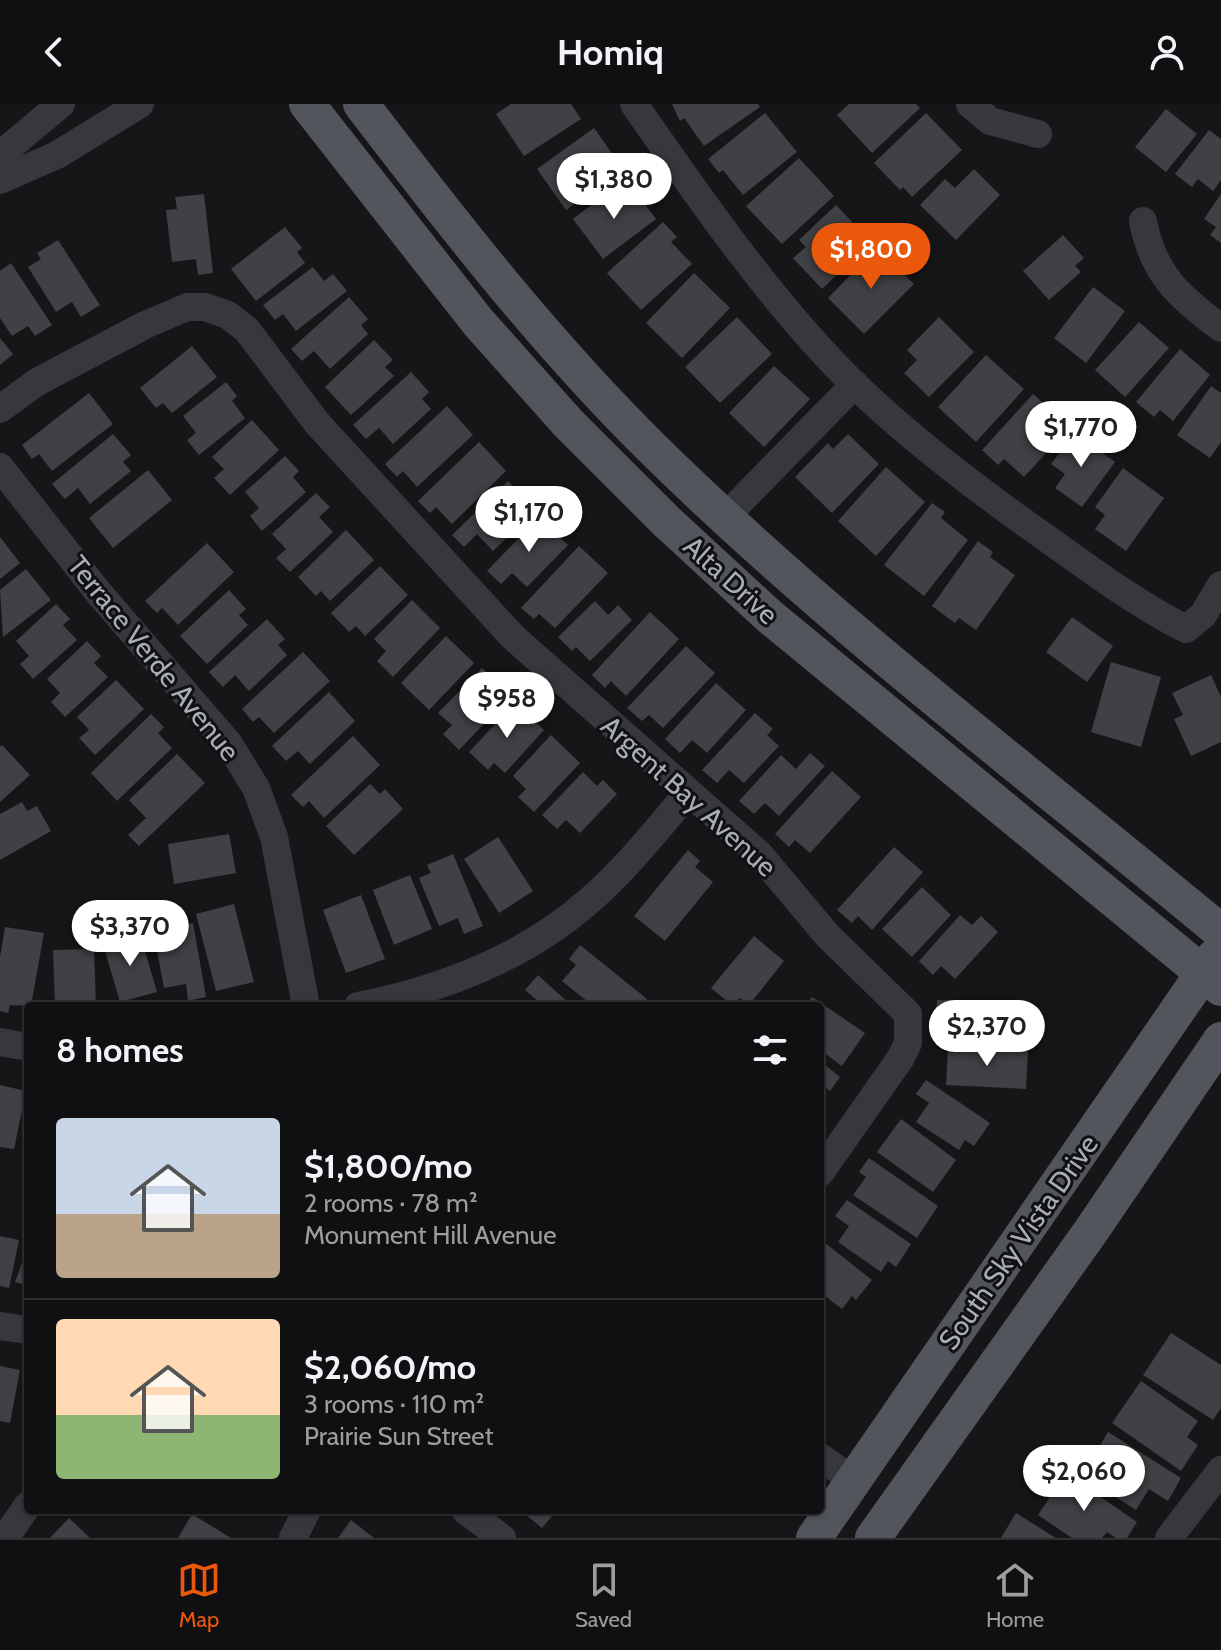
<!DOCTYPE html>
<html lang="en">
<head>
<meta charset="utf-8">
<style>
  body { margin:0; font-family:Cabin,sans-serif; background:#1e1e20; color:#f1f3f6; height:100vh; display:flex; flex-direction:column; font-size:30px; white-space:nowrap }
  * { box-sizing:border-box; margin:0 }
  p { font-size:26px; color:#9c9d9f }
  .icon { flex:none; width:44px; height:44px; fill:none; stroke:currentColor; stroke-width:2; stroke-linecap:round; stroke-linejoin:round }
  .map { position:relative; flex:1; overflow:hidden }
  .panel { position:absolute; left:24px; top:898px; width:800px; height:512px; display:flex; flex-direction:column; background:#101012; border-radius:8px; box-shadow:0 2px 6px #0004,0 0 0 2px #303032 }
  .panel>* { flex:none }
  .price { position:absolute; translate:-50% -68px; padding:0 18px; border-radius:28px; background:#fff; color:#222; font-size:26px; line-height:52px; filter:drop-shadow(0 2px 4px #0008) }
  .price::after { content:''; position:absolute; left:50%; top:48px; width:24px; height:18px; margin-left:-12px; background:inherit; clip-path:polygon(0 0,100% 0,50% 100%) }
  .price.current { background:#ea580c; color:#fff }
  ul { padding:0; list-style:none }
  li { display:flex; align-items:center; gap:24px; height:200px; padding:0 32px }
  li+li { border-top:2px solid #303032 }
  li span { display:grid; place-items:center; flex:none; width:224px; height:160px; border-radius:8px; color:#555 }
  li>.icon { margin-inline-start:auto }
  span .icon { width:96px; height:96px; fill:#fffc; stroke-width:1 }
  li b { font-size:34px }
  h2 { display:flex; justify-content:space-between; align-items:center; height:96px; padding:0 32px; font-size:34px }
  header { display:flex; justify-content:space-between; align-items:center; height:104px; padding:0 32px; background:#101012; font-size:36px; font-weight:700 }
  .menu { display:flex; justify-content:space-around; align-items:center; height:112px; border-top:2px solid #303032; background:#101012; font-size:22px; color:#9c9d9f }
  .menu a { display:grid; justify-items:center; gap:4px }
  .menu .current { color:#ea580c }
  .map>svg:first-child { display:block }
  .building { fill:#404145 }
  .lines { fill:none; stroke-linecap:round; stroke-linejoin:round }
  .minor { stroke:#37383d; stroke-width:28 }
  .major { stroke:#53555c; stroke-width:36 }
  .labels { text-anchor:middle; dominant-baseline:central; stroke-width:6; stroke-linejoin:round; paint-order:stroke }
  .street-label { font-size:28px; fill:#a8adb8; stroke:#111113 }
</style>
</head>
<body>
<header><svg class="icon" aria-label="back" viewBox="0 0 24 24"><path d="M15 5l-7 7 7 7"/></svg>Homiq<svg class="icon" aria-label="person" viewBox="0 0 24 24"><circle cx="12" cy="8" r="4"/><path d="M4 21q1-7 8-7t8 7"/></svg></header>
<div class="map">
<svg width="1221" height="1434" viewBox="0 0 1221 1434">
  <rect width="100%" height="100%" fill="#161618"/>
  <!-- building -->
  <path class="building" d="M511,0H571L581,15L524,52L496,10Z
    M672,0H758L760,3L704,42L684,14L680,17Z
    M849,0H916L920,4L872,49L837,11Z
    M1166,5L1197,30L1166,68L1135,43Z
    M765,9L797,48L743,91L723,66L719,69L708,55Z
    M926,9L962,46L912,93L903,83L900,86L874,59Z
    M594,24L623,65L566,106L537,65Z
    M1209,26L1221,35V76L1213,87L1198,75L1192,83L1175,70Z
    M799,54L834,92L782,140L746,102Z
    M974,65L1000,91L956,136L920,101L945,75L955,84Z
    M631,82L656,115L603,155L573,115L604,91L610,98Z
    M204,90L213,169L198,171L196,155L172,158L166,106L177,105L175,93Z
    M1221,90V139L1210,131L1216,123L1204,115Z
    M836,101L871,138L822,185L793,154L806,143L799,136Z
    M663,118L677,133L671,138L692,160L641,206L607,169Z
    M285,123L302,144L297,148L305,159L256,197L231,165Z
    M1063,131L1084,154L1075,162L1081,168L1049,196L1023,167Z
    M58,136L100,201L81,213L72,198L56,208L28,163L41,155L37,149Z
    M877,144L914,180L864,230L828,194Z
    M11,159L52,221L35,232L28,222L12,232L0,214V167Z
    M313,163L324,177L333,170L347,187L296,227L283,210L275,216L263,201Z
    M694,169L730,204L682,254L646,219Z
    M1093,183L1125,207L1086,259L1054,234Z
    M349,193L368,215L361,221L368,230L330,265L314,247L302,257L291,245Z
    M737,213L772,250L720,299L685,263Z
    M939,213L974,248L929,293L904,269L917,256L907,246Z
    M1139,218L1169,244L1125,293L1095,266Z
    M0,234L13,250L0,261Z
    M374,236L393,256L385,263L394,272L351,311L325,283Z
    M192,242L217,273L172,309L163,299L156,304L140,284Z
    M1180,245L1210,271L1173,317L1160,306L1154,313L1136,298Z
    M986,251L1024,285L976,338L938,303Z
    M774,262L810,295L764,343L729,309Z
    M411,268L429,288L422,295L431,305L393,340L379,324L366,335L353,321Z
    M226,278L237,292L232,297L245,314L199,351L187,336L196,329L183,312Z
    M1211,282L1221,289V338L1210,354L1177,331Z
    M89,289L113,320L52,367L39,350L32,355L22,341Z
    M1033,290L1070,323L1024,373L1004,355L998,361L982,346Z
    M447,302L473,331L417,383L403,367L397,373L385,360Z
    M252,316L279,346L230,391L214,374L224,365L212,353Z
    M1075,329L1115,358L1082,403L1055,384L1065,370L1051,360Z
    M113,330L131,351L123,358L131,367L90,400L78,384L65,395L52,380Z
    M848,330L879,360L832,409L795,373L828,339L833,345Z
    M479,338L506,367L452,420L436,403L430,409L418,397Z
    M285,352L299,367L293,373L306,388L262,427L250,412L259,404L245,388Z
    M886,363L925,398L876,452L838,417Z
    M1123,364L1164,394L1126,447L1095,425L1105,411L1095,403Z
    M148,366L172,396L113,444L89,414Z
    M508,377L526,396L520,402L529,412L493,447L477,430L464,443L452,431Z
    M316,389L330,403L319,413L333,428L290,468L276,454L286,445L272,430Z
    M932,399L945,408L941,414L968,436L924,492L884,461Z
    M539,413L568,441L527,483L512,469L501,480L487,467Z
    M346,426L374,456L330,497L321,487L316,492L298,473Z
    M0,433L20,459L0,475Z
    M978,437L993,448L990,453L1015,471L976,526L959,514L955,519L932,502Z
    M207,439L234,468L178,521L162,504L157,509L145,497Z
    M579,442L608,469L555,524L539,510L534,515L521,504Z
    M380,462L408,491L365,532L356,522L349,528L331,509Z
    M26,465L51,496L3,533L0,486Z
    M229,486L246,505L239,511L248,521L207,560L180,532Z
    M412,496L440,524L393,573L377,557L386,547L374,535Z
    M595,497L608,511L618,501L632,516L590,557L576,543L572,547L558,533Z
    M56,500L70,515L63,521L77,536L33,575L20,560L29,552L16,537Z
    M650,508L679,535L626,592L611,577L605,584L592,571Z
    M1072,513L1113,542L1087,578L1046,548Z
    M267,515L285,535L278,541L287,551L249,587L235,571L223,583L209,568Z
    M446,532L474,559L429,606L401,579Z
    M87,537L101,552L94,559L108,573L65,613L51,598L60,589L47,575Z
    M686,542L715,569L663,624L649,611L642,617L627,604Z
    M303,548L330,577L274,629L259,613L253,618L242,605Z
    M1111,558L1161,573L1141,643L1091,628Z
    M482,564L495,577L489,584L504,599L459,646L443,630L452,621L438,609Z
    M1211,571L1221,593V638L1191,652L1174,615L1183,611L1172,589Z
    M116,576L144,605L95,651L79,634L89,626L77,613Z
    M716,579L746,606L707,649L692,636L680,649L665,635Z
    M329,588L355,617L310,660L298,647L286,657L272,642Z
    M515,599L544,626L505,669L494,659L488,666L469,648Z
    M755,609L773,625L767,631L779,642L744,679L729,666L717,679L702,666Z
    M151,610L164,623L158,629L172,644L117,697L91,669Z
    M551,631L580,659L534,708L518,693L526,685L513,672Z
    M353,632L380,661L324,714L309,697L303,703L291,691Z
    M2,641L30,671L0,698V643Z
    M810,649L825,662L779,712L765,699L754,710L739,697L781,651L796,665Z
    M177,650L205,679L139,742L128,731L146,714L129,696Z
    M832,667L861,693L810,749L795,736L789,743L775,730Z
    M583,668L597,682L603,676L617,690L580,729L566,716L557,725L542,711Z
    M370,680L380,690L385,685L403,705L354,751L326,722Z
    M22,698L27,707L37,702L51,727L0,756V710Z
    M229,730L236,769L174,780L168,740Z
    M498,733L533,787L499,809L464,755Z
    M894,743L923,768L872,826L858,812L852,819L837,806Z
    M688,746L700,757L695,763L713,778L665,837L634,812Z
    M453,750L483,822L464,830L458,814L439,822L419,774L431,769L427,761Z
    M410,771L432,825L394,841L373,786Z
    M922,783L951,811L912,853L882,825Z
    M361,791L385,855L346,869L323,806Z
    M234,800L254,878L216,887L196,810Z
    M960,811L972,821L981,812L998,828L955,875L941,862L933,871L919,857Z
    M193,819L206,893L188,897L186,880L164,884L153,826Z
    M5,823L44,829L31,902L10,901L8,909L0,907V853Z
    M140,830L157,888L120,898L103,840Z
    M754,832L784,857L749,901L740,894L733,902L711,884Z
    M580,841L647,895L641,902H593L562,877L576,861L569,855Z
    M94,845L96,902H55L53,846Z
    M538,871L572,902H535L539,898L525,886Z
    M812,893L865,929L842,962L820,946V902H805Z
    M937,896L1021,898L1020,937L944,934V913H936Z
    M948,943L1028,946L1026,985L946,981Z
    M820,957L840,973L830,987L820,979Z
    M926,976L990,1019L974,1042L965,1036L959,1046L916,1018L929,999L916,990Z
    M0,981L26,987L14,1045L0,1043Z
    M901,1015L956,1056L933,1088L877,1048Z
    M869,1054L938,1102L917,1134L853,1091L866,1073L859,1068Z
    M847,1096L911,1140L896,1163L888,1157L881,1168L838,1138L849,1122L835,1112Z
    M0,1132L19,1136L9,1184L0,1182Z
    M820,1135L872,1176L856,1196L852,1192L842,1205L820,1188Z
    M28,1143V1182L15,1178Z
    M1171,1229L1221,1261V1304L1213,1316L1143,1271Z
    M0,1262L20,1266L10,1319L0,1317Z
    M1141,1277L1198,1317L1187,1333L1198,1341L1181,1367L1112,1319Z
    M1108,1328L1181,1374L1168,1397L1149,1385L1136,1406L1082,1372Z
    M1066,1369L1137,1418L1127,1434H1116L1107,1428L1102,1434H1072L1038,1411Z
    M520,1406H557L542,1424Z
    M1016,1409L1056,1434H1001Z
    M192,1410L231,1434H178Z
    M69,1414L90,1434H50Z
    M351,1416L374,1434H338Z"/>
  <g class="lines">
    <!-- minor -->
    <path class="minor" d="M634,0C699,94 774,202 855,281C914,338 982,389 1049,436C1094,468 1137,500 1186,525L1203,511L1221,481
      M970,0L990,17L1038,30
      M0,51L61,0
      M0,76L57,51L140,0
      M1143,117C1153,170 1179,193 1221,224
      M0,305L37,278L145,221L187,203H205L228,211L247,226L317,319L513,533L760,751L827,831L908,910V939L900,955L820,1069
      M0,363L98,488L229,640L256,684L274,733L306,902
      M725,413L855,280
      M358,902C441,886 526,853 590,796C627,764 658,724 689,688
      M0,938L28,943
      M0,1222L28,1226
      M820,1353L854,1377
      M465,1406L502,1434
      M5,1434L28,1401
      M293,1434L307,1406
      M1169,1434L1221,1366"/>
    <!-- major -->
    <path class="major" d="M307,0L478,218L568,319L666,417L769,512L1221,884
      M361,0C453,120 546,240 654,346C831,520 1031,670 1221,828
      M814,1434L1215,852
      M873,1434L1091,1127L1221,936"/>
  </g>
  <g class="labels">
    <!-- street labels -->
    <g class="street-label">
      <text transform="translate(731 476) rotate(42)">Alta Drive</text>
      <text transform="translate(154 554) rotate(51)">Terrace Verde Avenue</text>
      <text transform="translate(689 692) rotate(42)">Argent Bay Avenue</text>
      <text transform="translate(1018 1138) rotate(-55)">South Sky Vista Drive</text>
    </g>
  </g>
</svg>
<b class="price" style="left:614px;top:117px">$1,380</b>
<b class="price current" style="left:871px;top:187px">$1,800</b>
<b class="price" style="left:1081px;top:365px">$1,770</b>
<b class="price" style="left:529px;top:450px">$1,170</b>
<b class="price" style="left:507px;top:636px">$958</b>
<b class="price" style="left:130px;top:864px">$3,370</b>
<b class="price" style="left:987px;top:964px">$2,370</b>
<b class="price" style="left:1084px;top:1409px">$2,060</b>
<section class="panel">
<h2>8 homes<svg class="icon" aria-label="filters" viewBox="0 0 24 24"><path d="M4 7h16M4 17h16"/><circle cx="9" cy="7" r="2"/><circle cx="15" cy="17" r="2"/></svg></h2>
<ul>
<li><span style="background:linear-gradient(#c9d6e8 60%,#b9a48a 0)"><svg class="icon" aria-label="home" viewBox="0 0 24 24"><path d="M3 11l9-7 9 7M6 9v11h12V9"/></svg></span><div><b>$1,800/mo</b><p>2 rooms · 78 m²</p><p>Monument Hill Avenue</p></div></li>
<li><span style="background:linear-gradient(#ffd9b3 60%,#8fb573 0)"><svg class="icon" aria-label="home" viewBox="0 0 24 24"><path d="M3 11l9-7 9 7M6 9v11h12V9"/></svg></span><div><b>$2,060/mo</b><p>3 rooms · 110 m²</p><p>Prairie Sun Street</p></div></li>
</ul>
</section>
</div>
<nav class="menu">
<a class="current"><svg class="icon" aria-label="map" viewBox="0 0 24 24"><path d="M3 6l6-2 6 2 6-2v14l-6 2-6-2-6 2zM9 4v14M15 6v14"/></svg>Map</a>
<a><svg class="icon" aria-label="saved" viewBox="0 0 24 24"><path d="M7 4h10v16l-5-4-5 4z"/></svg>Saved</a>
<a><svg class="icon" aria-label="home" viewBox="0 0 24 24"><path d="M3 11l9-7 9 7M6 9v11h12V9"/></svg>Home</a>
</nav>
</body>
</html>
